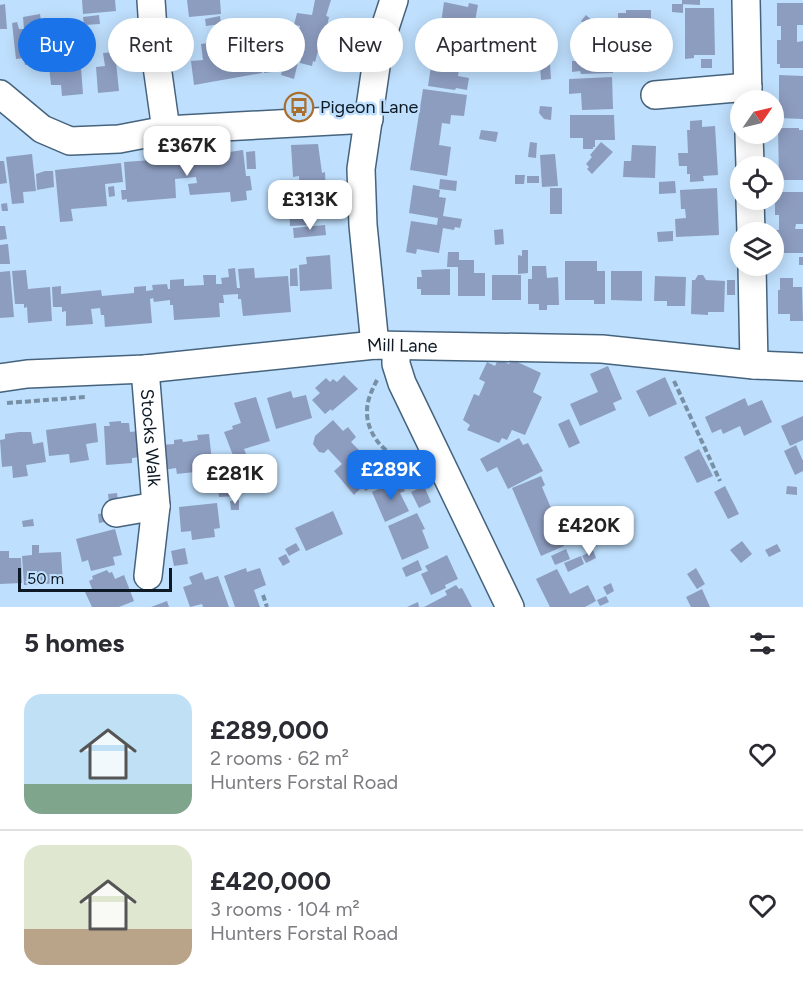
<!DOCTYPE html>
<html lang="en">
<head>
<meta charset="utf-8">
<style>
  body { margin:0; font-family:Figtree,sans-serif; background:#f7f7f7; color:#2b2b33; height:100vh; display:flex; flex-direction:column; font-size:22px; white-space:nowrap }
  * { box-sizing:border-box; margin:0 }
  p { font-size:20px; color:#7c7c81 }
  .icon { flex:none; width:33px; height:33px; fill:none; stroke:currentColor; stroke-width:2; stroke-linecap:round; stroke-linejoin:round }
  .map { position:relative; height:607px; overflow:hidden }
  .panel { display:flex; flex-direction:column; background:#fff; flex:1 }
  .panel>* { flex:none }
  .top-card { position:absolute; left:18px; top:18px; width:768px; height:54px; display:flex; gap:12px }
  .needle { width:39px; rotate:56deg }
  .tools { position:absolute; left:730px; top:90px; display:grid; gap:12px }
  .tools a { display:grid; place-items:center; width:54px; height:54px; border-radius:50%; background:#fff; box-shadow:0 3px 15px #0003; font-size:30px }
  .scale { position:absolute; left:18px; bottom:15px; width:154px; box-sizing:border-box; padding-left:6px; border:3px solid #0d1924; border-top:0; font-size:16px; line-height:21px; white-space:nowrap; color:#0d1924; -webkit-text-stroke:4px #bedffd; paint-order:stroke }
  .price { position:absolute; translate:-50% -51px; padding:0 14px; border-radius:12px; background:#fff; color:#222; font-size:20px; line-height:39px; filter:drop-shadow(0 2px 3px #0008) }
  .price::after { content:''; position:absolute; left:50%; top:36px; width:18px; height:14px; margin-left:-9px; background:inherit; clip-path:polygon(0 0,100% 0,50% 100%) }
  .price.on { background:#1a73e8; color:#fff }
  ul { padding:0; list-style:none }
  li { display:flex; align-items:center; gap:18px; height:150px; padding:0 24px }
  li+li { border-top:2px solid #e1e1e2 }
  li span { display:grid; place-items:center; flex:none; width:168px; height:120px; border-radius:18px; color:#555 }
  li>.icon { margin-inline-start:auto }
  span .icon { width:72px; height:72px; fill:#fffc; stroke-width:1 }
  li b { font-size:26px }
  h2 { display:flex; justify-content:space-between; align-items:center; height:72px; padding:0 24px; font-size:26px }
  .tag { padding:0 21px; border-radius:27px; background:#fff; box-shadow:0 3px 15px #0003; font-size:21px; line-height:54px }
  .tag.on { background:#1a73e8; color:#fff }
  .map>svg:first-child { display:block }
  .building { fill:#8d9dc0 }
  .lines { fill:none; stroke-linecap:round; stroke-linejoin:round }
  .minor-casing { stroke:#46637d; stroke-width:30 }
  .path { stroke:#7790a6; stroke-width:4; stroke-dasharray:6 3; stroke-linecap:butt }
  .minor { stroke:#fff; stroke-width:27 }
  .labels { text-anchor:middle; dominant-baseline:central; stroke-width:5; stroke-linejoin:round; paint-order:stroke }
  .poi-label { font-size:18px; fill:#0d1924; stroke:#bedffd; text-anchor:start }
  .street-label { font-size:18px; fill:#0d1924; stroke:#bedffd }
</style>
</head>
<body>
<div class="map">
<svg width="803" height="607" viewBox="0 0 803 607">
  <rect width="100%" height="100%" fill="#bedffd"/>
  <!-- building -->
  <path class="building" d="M82,0H115L116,11L83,14Z
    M187,0H220L221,14L189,17Z
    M315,0H331L326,16L329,17L324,40L321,39L315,62L313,61L312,66L300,63L301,59L299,58L294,79L281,75L285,57L288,58L294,33L298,34L300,26L294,25L297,13L312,15Z
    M682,0H700V5L682,4Z
    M444,2L468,7L469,3L478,5L475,21L467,20L464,38L456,37L454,45L463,46L462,54L453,53V55L437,52Z
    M777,3H803V25H797V42L803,41V68H780V64H777V40H781V26H777Z
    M5,4L7,29H0V5Z
    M672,4H683V13L672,12Z
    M685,8H714L715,55H694V58L685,59Z
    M626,10H651V44L617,43V28H611V20L618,21V13H626Z
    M40,14L47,62L25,65L24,58L16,59L12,23L17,22L19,29H24L23,17Z
    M99,15L100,24L84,25L83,17Z
    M586,15L596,24L591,30L581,21Z
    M220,16L221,24L206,26L205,19Z
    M653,33H663V50H653Z
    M216,42L217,54L227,53L228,56L249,54V51L259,49L262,73L194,85L191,61L203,60L201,44Z
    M612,44L613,73L581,74L580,71L572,72V61H581V49L599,48V45Z
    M474,50L482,51L481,60L473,58Z
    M115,52L119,91L98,93L96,67L105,66L103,53Z
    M279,53L280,71L264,73L263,54Z
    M433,53L461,57L458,76L469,78L467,90L456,88L455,90L428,86Z
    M701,59H712V68H701Z
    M550,64L551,79L541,80L540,65Z
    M60,66V70L81,68L83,94L62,96L61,85H51L49,67Z
    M779,75L803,76V119L779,118Z
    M612,77L613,109L582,110L581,93L569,94V79Z
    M423,89L467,95L464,116L451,115L450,124L442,123L439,145L451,147L447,176L410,170Z
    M540,106L552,107L551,120L544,119L539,113Z
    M570,115H614L615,140H595V147H593V149H583V138H570Z
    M702,120V127L715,126L718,175L703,176L704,181L690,182V174H687V166H679L678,153H688L687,130H690V121Z
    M778,128H799V130H803V180H779Z
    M481,130L498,132L496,142L479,139Z
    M530,142L537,143L536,158L528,157Z
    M601,142L613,152L592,174L587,169L589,167L586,164L592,157L590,155Z
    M318,144L322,173L325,172L326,194L300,196L299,176L293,177L291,145Z
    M632,145L656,146L655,178L623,177L624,161H631Z
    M243,150L246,176H250L252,190L246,191L247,200L231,202L230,192L190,195L188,184L197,183L196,177L175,179L176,198L127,202V199L122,200L121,190H126L124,162L195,157Z
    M255,151L256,169H247L246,152Z
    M32,154L36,191L23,192L24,203L12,204L6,157Z
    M555,154L558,186L542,187L540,155Z
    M0,161H4L7,183L0,184Z
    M121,163L123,182L105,184L107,206L71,209L73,221L60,222L55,170Z
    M45,171H53L54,187L37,190L36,174Z
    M515,175H525L524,184H515Z
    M527,176H539V183H527Z
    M440,179L457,181L456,191L439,189Z
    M675,181L676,193L659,194V182Z
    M413,185L440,190L439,197L446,198L443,216L462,219L460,228L455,227L454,230L443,228L439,253L417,249L416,254L406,252L411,221L437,225L438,218L409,213Z
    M114,186L115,196L109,197L108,187Z
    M550,188H562V214H550Z
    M717,188L719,235L676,237L675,219L686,218L685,209H681L680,190Z
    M775,192H803V224H796L795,229H803V253H775V230H779V215H775Z
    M326,198L327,217L310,218V225L290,226L289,201Z
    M7,203L8,211H2L1,204Z
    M325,225L326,235L294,238L293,228Z
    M0,226H5L7,239L0,240Z
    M503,229L504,244L495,245L494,230Z
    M673,231V241L658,242L657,232Z
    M8,244L10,264H0V245Z
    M522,250H528V273L518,274V255L522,256Z
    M448,252H459V260H474V273H485V296H458V267H447Z
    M330,255L332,289L300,291L299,265L307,264L306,257Z
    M799,257H803V265H799Z
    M565,261H597V271H605V304H594V300H565Z
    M532,266H546L547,278L558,277L559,305H547V310H539V304H528V279H532Z
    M235,268L237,288H240L238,269L254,268L255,278L288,276L291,312L243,316L241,299H238V294L223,295L224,303H219L220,317L174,320L173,305H170V300L154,302L153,298L150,299L152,323L105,327L104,315H101L100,308L91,309L93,324L66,326V311L62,312V307H53L52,287L61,286V294L101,290L102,296L134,293V287L146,286V291L153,290L152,285L167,284L168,289H170V280L184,279V286L204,285L203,275H216V284H222L221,278L229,277L228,269Z
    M297,268L298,286H290V269Z
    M450,269V295H421V289H417V277H422L421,270Z
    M26,270L28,289L50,287L52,321L28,323L27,307L24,308V304H15L12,271Z
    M10,271L14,317L0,318V272Z
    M611,271H642V301L611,300Z
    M492,275H521V300H492Z
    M698,275H703L706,280L725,281L724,312H708V315L691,314L692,280H695Z
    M655,276L686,277L685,306H667V301H654Z
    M780,278H793V287H802L803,321H790V314H778V290H780Z
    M727,280H735V295H727Z
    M498,359L509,364L511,359L541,373L533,392L542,397L525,435L512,430L507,440L502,438L499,443L467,430L470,425L463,420L474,394L479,396L485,382L479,379L487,362L495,366Z
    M608,366L622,399L613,403L616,410L580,426L570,404L598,392L590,374Z
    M344,375L358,389L332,411L331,409L325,414L312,400L320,393L315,388L326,378L330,382L333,379L337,382Z
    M665,377L677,404L649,417L636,391Z
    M291,391L293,398L306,395L312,418L276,429L267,398Z
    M256,397L270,441L244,449L246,454L244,457L238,460L234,458L224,432L233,429L232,426L241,423L234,403Z
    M745,398L748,406L762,400L772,422L744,436L740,426L723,434L721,429L712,433L705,417Z
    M803,416V440L790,446L781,426Z
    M569,419L580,443L569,448L558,424Z
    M333,420L343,431L348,427L356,437L351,442L384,475L366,491L362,487L354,495L334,471L342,464L328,449L324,453L319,452L313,444L315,436Z
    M121,421V423H129L130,432L138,431L140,457L132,458V463L106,465L104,426H110L109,422Z
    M96,423L98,442L86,444L89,460L70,463L69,454L49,456L46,430Z
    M19,432H31L33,444L43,442L46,462L26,465L28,476L13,478L12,466L2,467L0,440L5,439V434Z
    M209,434L213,470L177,474L176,468L164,470L161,445L174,444V440L182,439L183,442L198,440L197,435Z
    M519,438L523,445L528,443L543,471L508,489L497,467L487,472L480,459Z
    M796,445L803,461V471L795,475L784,451Z
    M699,449L713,476L697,483L684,457Z
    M234,476L236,496L219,497L217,477Z
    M541,476L545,485L542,487L554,515L541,520L554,516L560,529L557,531L564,546L541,556L512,488Z
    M400,479L405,491L400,493L409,511L385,522L372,492Z
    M424,486L431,502L419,508L411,492Z
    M725,486L739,514L728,519L714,492Z
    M787,486L797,487V495L786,494Z
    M117,493L118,501L109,502L108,494Z
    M239,500V510H231L230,501Z
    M217,503L220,528L214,529L215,537L192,540L191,531L181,532L179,507Z
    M333,511L343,534L306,551L295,528Z
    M107,513L109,521L99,523L98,514Z
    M417,513L425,529L422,530L429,548L402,560L388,526Z
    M33,519L34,526L23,527L22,521Z
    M115,529L122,555L113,557L115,565L91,571L88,560L82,562L76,539Z
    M742,541L752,554L741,563L730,550Z
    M296,543L300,550L289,556L285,549Z
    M777,544L781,551L769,557L765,550Z
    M32,545H39V553L61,552L63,583L24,585L22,556L32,555Z
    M185,548L188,564L174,566L171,551Z
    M566,549L570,559L555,565L551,556Z
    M593,550L596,558L586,563L582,556Z
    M0,551H9V558H21L22,583L0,584Z
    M286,554L290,562L283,566L278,558Z
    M447,555L458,579L445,585L446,588L431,595L421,574L428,571L425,566Z
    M581,556L584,564L568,572L564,563Z
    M418,560L422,570L406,577L402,568Z
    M246,568L247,572L260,568L266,585L254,590L260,607H235L224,576Z
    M696,568L705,584L697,589L687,574Z
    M557,569L570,594L588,585L596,601L585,607H550L536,579Z
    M107,570L109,573L112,572L115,579L124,575L134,601L119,607H92L85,592L92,589L89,581L93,579L92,576Z
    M202,572L205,580L218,576L229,607H203L202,604L190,607L183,587L192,584L189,577Z
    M611,583L614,591L607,595L603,587Z
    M456,585L459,589L462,588L472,607H424L447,595L445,591Z
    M702,589L710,607H691L686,597Z
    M606,596L609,602L600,606L597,600Z
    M167,601L169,607H151Z
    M418,602L419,607H407Z"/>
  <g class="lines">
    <!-- minor casing -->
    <g class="minor-casing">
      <g id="minor">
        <path d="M151,0L154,45L166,130"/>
        <path d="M746,0L748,100"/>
        <path d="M0,94L42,129L70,141L119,139L166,130L369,119"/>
        <path d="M655,95L748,87"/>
        <path d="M749,134L750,166"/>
        <path d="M750,200L751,232"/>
        <path d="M752,266L754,365"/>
        <path d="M375,345L363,225L361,169L379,46L394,0"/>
        <path d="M396,346V364L402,383L510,607"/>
        <path id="s1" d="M145,369L156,506L148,576"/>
        <path id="s2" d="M0,378L27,374L145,369L375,345L602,349L754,365L803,367"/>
        <path d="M116,513L156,506"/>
      </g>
    </g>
    <!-- path -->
    <path class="path" d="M377,380C372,390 367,400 367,411C366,436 390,462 415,461
      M674,381L720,481
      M7,403L86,397
      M263,595L267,607"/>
    <!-- minor -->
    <use href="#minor" class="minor"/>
  </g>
  <!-- icons -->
  <defs>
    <g id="bus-ring" transform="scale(1.5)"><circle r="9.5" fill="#bedffd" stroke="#a96f2f" stroke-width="1.5"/><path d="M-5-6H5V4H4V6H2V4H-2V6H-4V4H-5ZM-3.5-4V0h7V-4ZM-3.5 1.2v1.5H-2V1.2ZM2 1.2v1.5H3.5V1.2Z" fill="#a96f2f"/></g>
  </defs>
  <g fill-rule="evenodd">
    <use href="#bus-ring" x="299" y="107"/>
  </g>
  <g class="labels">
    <!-- poi labels -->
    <g class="poi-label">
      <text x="320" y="107">Pigeon Lane</text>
    </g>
    <!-- street labels -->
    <g class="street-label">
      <text stroke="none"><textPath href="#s2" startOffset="404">Mill Lane</textPath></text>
      <text stroke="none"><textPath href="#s1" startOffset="69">Stocks Walk</textPath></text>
    </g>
  </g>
</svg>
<div class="tools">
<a><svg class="needle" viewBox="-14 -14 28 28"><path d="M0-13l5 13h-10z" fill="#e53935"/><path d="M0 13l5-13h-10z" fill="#7c7c81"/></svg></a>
<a><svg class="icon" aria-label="locate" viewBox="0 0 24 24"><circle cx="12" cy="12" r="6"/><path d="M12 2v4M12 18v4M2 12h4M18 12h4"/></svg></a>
<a><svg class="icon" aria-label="layers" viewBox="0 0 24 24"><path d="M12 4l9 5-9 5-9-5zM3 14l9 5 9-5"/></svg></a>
</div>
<div class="scale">50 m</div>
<b class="price" style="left:187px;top:177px">£367K</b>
<b class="price" style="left:310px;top:231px">£313K</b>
<b class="price on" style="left:391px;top:501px">£289K</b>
<b class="price" style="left:235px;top:505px">£281K</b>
<b class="price" style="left:589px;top:557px">£420K</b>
<div class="top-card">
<a class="tag on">Buy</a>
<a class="tag">Rent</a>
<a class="tag">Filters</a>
<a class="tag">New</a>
<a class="tag">Apartment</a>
<a class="tag">House</a>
</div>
</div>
<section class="panel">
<h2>5 homes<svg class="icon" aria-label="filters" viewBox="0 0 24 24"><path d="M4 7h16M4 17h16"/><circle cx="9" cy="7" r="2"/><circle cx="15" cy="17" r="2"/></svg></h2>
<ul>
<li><span style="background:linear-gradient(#bfe0f5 75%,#7fa58c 0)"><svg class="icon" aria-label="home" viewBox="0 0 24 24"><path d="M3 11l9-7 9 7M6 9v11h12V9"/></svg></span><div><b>£289,000</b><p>2 rooms · 62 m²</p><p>Hunters Forstal Road</p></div><svg class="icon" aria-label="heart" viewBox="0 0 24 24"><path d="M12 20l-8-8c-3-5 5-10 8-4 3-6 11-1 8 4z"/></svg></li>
<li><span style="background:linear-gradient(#dfe7d0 70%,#b9a48a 0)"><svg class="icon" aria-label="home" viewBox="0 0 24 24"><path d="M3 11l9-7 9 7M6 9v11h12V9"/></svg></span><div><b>£420,000</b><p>3 rooms · 104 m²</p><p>Hunters Forstal Road</p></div><svg class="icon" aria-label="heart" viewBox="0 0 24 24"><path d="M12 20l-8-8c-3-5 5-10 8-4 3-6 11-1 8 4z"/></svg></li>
</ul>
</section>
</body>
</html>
